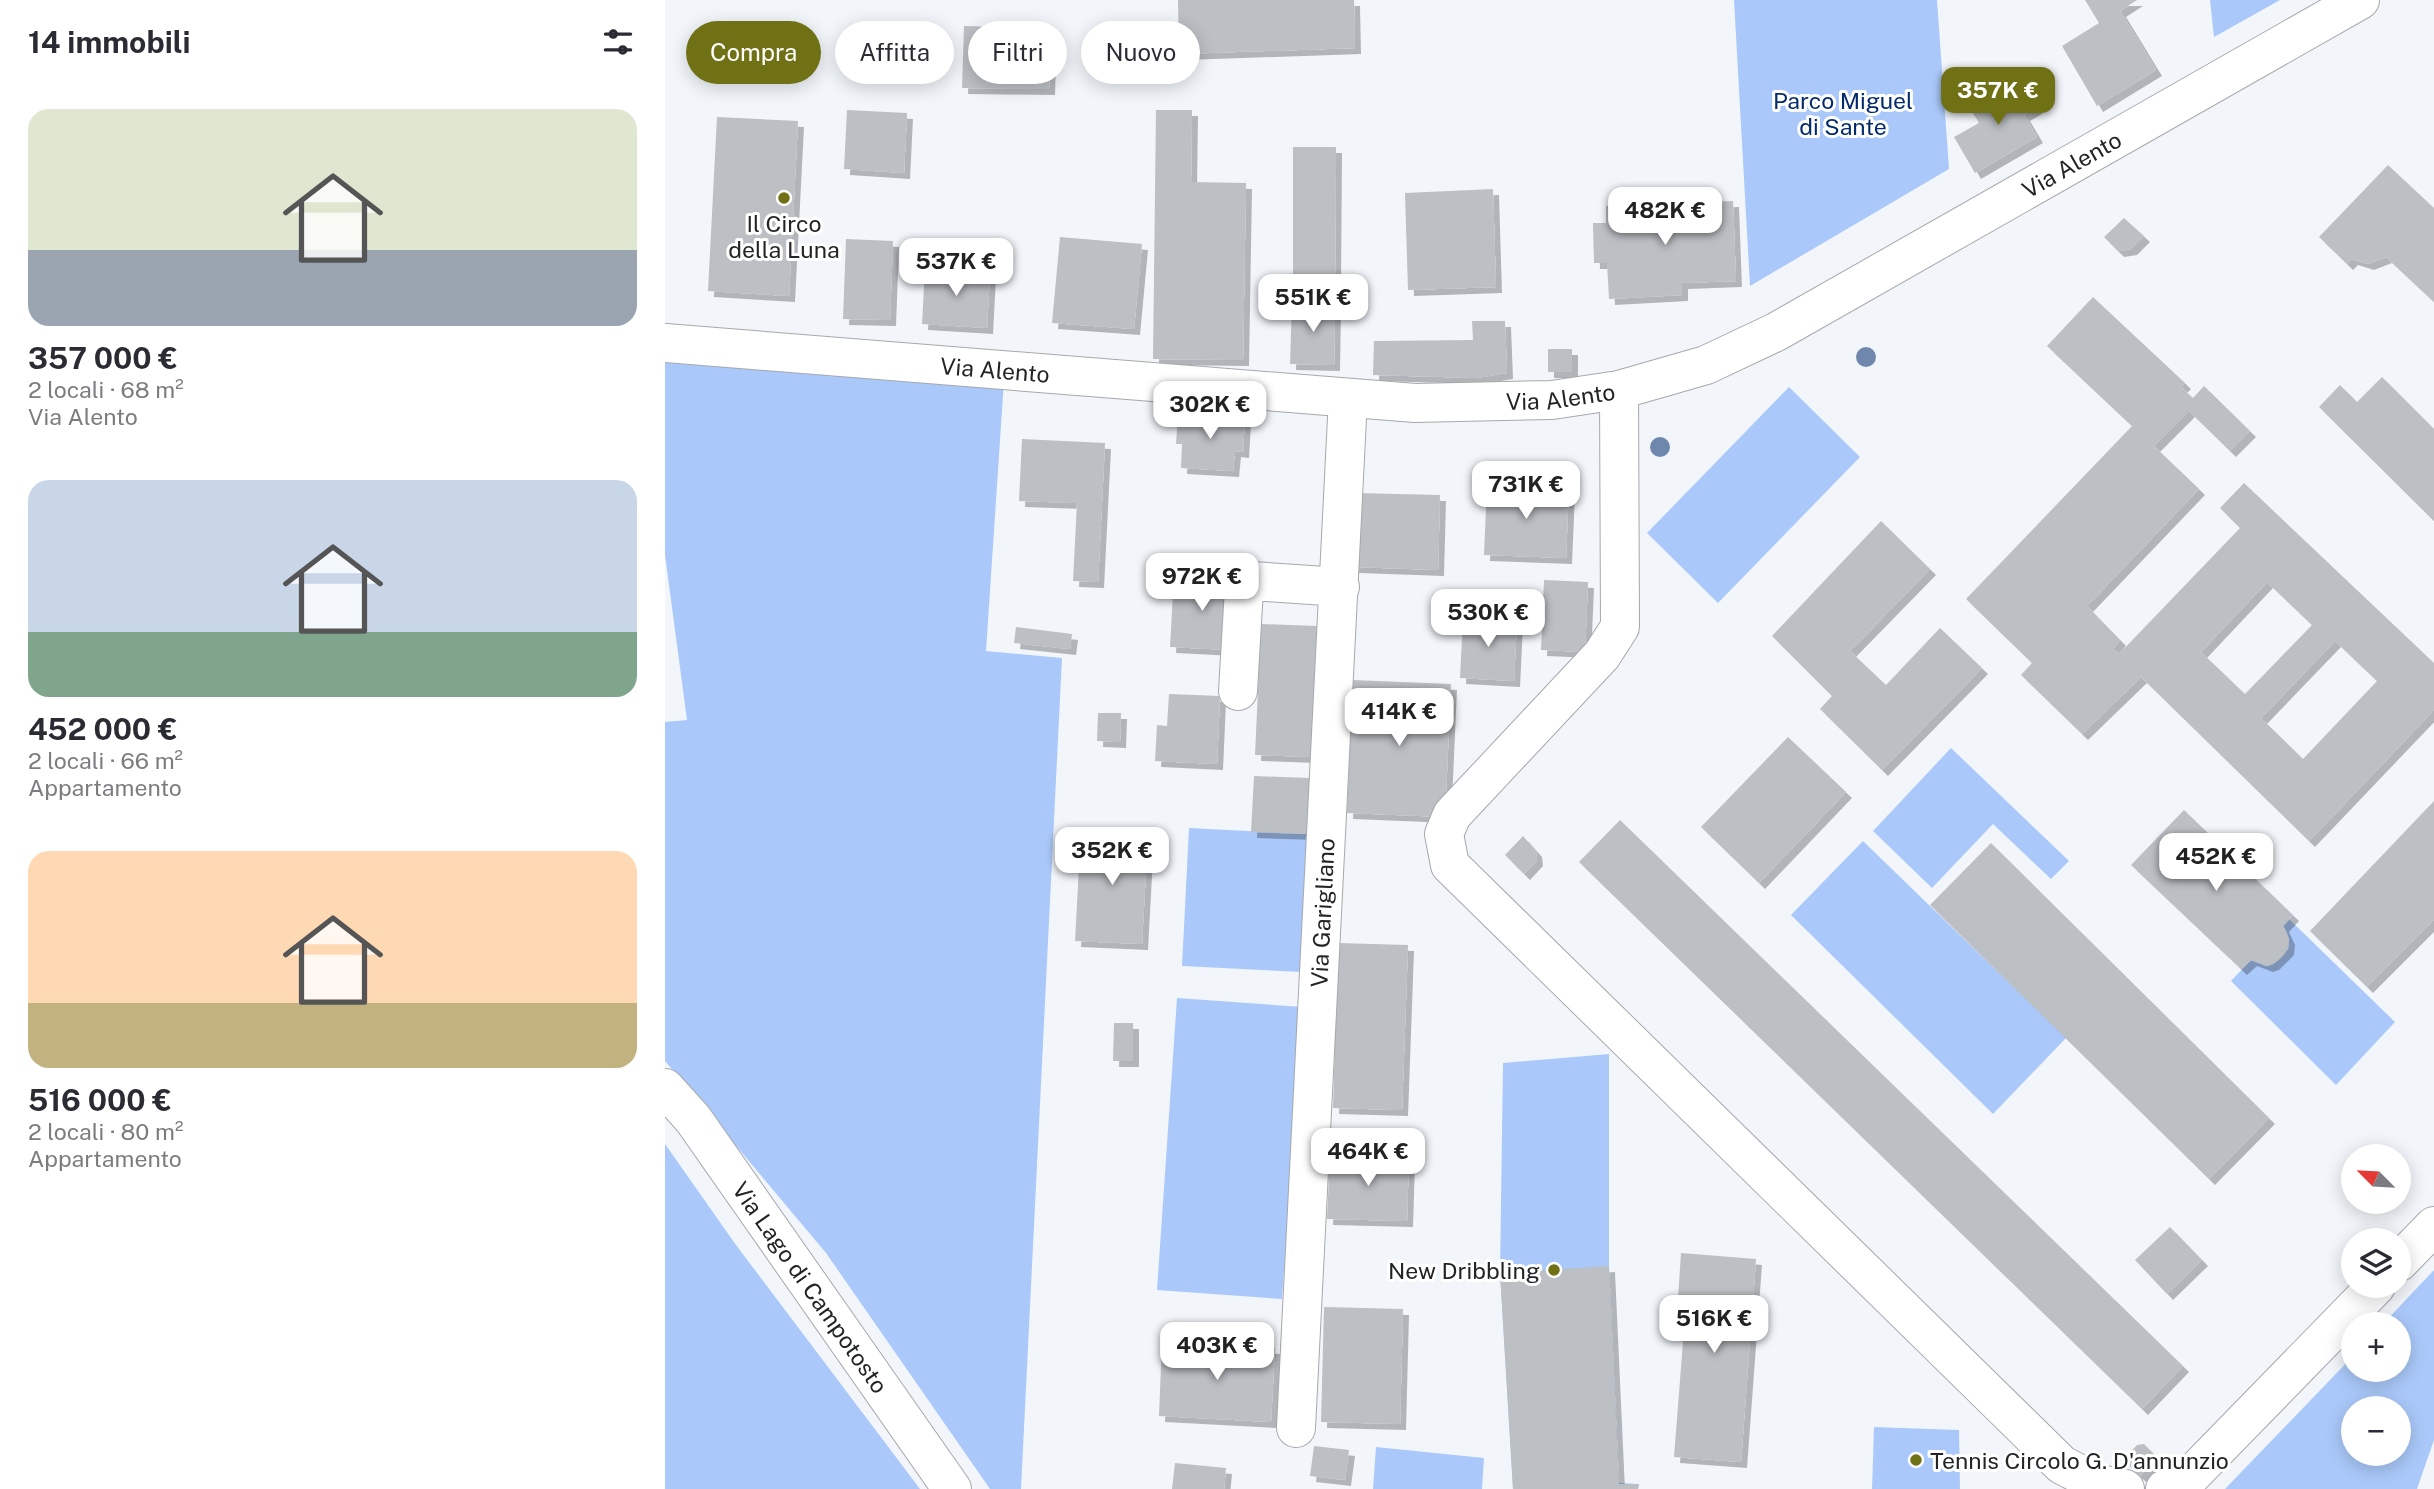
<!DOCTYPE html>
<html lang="it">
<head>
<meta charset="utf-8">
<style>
  body { margin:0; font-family:"Public Sans",sans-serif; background:#f2f2f3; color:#2b2b33; height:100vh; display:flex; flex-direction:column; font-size:26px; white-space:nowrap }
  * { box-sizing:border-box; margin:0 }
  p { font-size:23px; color:#7c7c81 }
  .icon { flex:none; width:38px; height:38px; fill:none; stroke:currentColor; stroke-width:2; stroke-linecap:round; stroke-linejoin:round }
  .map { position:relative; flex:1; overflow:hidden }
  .side { display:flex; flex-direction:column; background:#fff; width:665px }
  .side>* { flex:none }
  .guide { position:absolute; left:21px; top:21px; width:665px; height:63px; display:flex; gap:14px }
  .needle { width:46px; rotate:294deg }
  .fabs { position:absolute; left:1676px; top:1144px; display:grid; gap:14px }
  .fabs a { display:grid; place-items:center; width:70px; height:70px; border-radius:50%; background:#fff; box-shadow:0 4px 18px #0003; font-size:35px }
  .price { position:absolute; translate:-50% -60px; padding:0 16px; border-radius:14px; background:#fff; color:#222; font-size:23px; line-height:46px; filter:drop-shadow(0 2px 4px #0008) }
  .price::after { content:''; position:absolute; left:50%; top:42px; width:21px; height:16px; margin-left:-10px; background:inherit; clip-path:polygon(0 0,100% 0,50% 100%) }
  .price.on { background:#707115; color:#fff }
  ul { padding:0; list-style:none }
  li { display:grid; align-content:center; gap:14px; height:371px; padding:0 28px }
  li span { display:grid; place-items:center; height:217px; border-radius:21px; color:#555 }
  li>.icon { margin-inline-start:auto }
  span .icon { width:126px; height:126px; fill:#fffc; stroke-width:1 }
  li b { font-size:30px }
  h2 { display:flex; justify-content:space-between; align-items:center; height:84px; padding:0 28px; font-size:30px }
  .pill { padding:0 24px; border-radius:32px; background:#fff; box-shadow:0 4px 18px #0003; font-size:24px; line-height:63px }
  .pill.on { background:#707115; color:#fff }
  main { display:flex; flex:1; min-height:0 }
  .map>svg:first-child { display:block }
  .green { fill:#aac9fa; fill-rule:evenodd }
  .building { fill:#bcbfc4; fill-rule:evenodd; filter:url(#shadow) }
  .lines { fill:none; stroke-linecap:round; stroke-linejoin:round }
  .minor-casing { stroke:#a5a8ad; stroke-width:40 }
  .minor { stroke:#fff; stroke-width:38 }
  .tree { fill:#6f87ac }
  .poi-dot { fill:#707115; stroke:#fff; stroke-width:2.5 }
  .labels { text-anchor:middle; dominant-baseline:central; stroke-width:6; stroke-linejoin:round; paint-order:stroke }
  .park-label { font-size:23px; fill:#042c6c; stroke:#fff }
  .street-label { font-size:23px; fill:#232426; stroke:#fff }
  .poi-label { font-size:23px; fill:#232426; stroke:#fff }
</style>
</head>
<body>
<main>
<section class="side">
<h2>14 immobili<svg class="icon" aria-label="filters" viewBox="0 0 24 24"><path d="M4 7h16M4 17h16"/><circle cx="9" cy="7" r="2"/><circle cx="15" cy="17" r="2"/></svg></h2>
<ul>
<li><span style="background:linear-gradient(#dfe7d0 65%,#9aa5b1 0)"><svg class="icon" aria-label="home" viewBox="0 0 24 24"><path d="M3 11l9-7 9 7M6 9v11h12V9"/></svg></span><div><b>357 000 €</b><p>2 locali · 68 m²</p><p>Via Alento</p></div></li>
<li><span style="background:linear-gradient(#c9d6e8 70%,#7fa58c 0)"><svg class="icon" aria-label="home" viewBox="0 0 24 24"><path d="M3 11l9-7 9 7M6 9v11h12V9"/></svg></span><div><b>452 000 €</b><p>2 locali · 66 m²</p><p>Appartamento</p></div></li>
<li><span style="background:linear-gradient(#ffd9b3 70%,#c2b280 0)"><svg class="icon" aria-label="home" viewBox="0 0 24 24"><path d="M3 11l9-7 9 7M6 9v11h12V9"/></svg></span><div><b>516 000 €</b><p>2 locali · 80 m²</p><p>Appartamento</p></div></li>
</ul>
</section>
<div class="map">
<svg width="1769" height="1489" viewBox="0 0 1769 1489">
  <defs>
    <filter id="shadow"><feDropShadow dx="6" dy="6" stdDeviation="0" flood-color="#0004"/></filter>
  </defs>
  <rect width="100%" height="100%" fill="#f2f6fb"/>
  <!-- green -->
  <path class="green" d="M1069,0H1272L1284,169L1085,286Z
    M1545,0H1615L1549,37Z
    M0,361L339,380L321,651L397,658L356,1489H325L161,1253L0,1061V722L22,720L0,555Z
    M1124,387L1195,457L1053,603L982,533Z
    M1286,748L1404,861L1386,879L1328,824L1267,888L1208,831Z
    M524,828L643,834L637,972L517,966Z
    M1198,841L1401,1038L1328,1114L1126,915Z
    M1624,919L1730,1022L1671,1085L1566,981L1586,960L1602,966C1621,961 1630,943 1618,926Z
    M512,998L638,1007L617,1299L492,1290Z
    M944,1054V1266L954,1483L974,1484L973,1489H848L835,1273L838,1063Z
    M0,1144L71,1245L255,1489H0Z
    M1769,1270V1440L1752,1489H1560L1689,1355V1370H1734V1325H1717ZM1689,1409H1734V1454H1689Z
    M1209,1427L1294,1430L1295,1489H1207Z
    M711,1447L819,1458L817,1489H708Z"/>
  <!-- building -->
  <path class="building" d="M513,0H689L690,48L514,54Z
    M1420,0H1472L1455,11L1491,70L1432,106L1397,46L1434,23Z
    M299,26L386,28L384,89L297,88Z
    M1354,79L1371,108L1359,115L1372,137L1310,173L1289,137L1314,123L1305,108Z
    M182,110L242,113L239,173L179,169Z
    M491,110H527L526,182L581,183L578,360L488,359Z
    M52,117L133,121L124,296L43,291Z
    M628,147H671L670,282H628Z
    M1723,165L1769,208V302L1721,257L1703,264L1687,259L1682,264L1654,237Z
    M828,189L831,287L743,290L740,193Z
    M1068,201L1071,281L1017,283V295L944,299L942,263H929L928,223H941V206Z
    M1459,218L1479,236L1466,249L1453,251L1439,237Z
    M395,237L477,244L469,329L387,323Z
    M181,239L228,241L225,320L178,319Z
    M260,268L325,272L322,328L257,324Z
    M1428,297L1520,383L1516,387L1528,398L1539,386L1585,431L1565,451L1524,411L1489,446L1534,489L1422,606L1455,640L1448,649L1454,654L1575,528L1555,508L1579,483L1769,663V710L1644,841L1476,677L1417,734L1356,675L1367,663L1301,599L1467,426L1382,346ZM1602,582L1647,625L1580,694L1536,652ZM1670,641L1712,681L1638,759L1596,718Z
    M627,302L670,303L669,365L625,364Z
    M807,321H840L842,373L811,378L708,375L709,341L808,340Z
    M883,349H907V372H883Z
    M1717,377L1769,429V521L1654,407L1675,385L1692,402Z
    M513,414L580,418L578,452L570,451L568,471L516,468L517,444H511Z
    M357,439L440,443L433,582L408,581L412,503L354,501Z
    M822,483L904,487L901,558L819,555Z
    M691,493L775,495L773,570L688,567Z
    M1216,521L1265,569L1185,651L1221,685L1275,628L1317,668L1217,770L1155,709L1167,696L1107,636Z
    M509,575L569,579L564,650L505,647Z
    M879,580L923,582L920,652L876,650Z
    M798,617L852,620L849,681L795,678Z
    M596,624L652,626L646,757L590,755Z
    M351,627L407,634L405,649L349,643Z
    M688,680L786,684L780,817L682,813Z
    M504,694L555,696L552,764L490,761L492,725L502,726Z
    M433,713H456L455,742L432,741Z
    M1123,737L1181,792L1094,883L1036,827Z
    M589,776L645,778L643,834L586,832Z
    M1769,801V920L1702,987L1645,931Z
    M1519,810L1628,915L1618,926L1624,939L1623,949L1608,964L1602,966L1586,960L1576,969L1466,865Z
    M955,820L1518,1366L1477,1409L914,862Z
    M416,830L483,833L477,944L410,941Z
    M858,836L871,851L872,860L859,874L840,855Z
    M1326,843L1604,1118L1544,1179L1265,905Z
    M673,943L743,945L737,1110L668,1108Z
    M449,1023H468V1061H448Z
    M665,1154L744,1156L742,1221L662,1219Z
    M1505,1227L1537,1260L1502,1294L1470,1260Z
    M1016,1253L1091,1259L1076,1462L1009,1457L1019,1329L1011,1328Z
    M944,1266L954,1484H974L973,1489H848L835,1273Z
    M659,1307L738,1309L735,1424L656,1422Z
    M497,1341L610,1348L606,1422L494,1416Z
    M1479,1444L1492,1457L1475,1476L1458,1460L1472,1445Z
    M649,1446L684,1450L680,1480L645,1476Z
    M510,1463L561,1468L559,1489H507Z"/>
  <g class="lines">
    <!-- minor casing -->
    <g class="minor-casing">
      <g id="minor">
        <path id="s1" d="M0,343L750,403L887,400L954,390L1041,365L1111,332L1695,0"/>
        <path d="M954,390L955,627L937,655L787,815L779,834L785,865L1397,1465L1434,1484L1460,1489"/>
        <path d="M573,691L579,589L587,581L675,587"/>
        <path id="s2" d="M0,1088L28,1119L287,1489"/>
        <path d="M1734,1262L1769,1226"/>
        <path id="s3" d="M631,1428L683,398"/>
        <path d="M1500,1489L1515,1487L1711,1286"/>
      </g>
    </g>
    <!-- minor -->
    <use href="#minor" class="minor"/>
  </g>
  <!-- trees -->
  <g class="tree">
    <circle cx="1201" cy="357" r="10"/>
    <circle cx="995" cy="447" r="10"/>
  </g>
  <!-- markers -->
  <g class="poi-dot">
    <circle cx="119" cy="198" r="7"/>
    <circle cx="889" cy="1270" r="7"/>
    <circle cx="1251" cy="1460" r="7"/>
  </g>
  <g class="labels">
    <!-- park labels -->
    <g class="park-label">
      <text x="1178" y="100">Parco Miguel<tspan x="1178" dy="26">di Sante</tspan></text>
    </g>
    <!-- street labels -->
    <g class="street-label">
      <text stroke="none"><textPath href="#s1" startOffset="1465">Via Alento</textPath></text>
      <text stroke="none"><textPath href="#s1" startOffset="331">Via Alento</textPath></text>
      <text stroke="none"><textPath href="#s1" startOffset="898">Via Alento</textPath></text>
      <text stroke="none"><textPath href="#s3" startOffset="516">Via Garigliano</textPath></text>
      <text stroke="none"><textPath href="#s2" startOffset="247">Via Lago di Campotosto</textPath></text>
    </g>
    <!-- poi labels -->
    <g class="poi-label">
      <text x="119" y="223">Il Circo<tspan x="119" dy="26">della Luna</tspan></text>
      <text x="875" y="1270" text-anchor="end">New Dribbling</text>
      <text x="1265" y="1460" text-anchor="start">Tennis Circolo G. D'annunzio</text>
    </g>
  </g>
</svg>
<div class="fabs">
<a><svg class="needle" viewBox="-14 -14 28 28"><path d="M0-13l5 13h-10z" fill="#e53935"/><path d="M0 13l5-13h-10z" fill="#7c7c81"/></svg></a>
<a><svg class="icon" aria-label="layers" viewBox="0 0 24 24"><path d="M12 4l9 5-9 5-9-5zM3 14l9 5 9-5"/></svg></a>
<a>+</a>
<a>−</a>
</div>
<b class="price on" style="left:1333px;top:127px">357K €</b>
<b class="price" style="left:1000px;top:247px">482K €</b>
<b class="price" style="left:291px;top:298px">537K €</b>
<b class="price" style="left:648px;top:334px">551K €</b>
<b class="price" style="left:545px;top:441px">302K €</b>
<b class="price" style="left:861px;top:521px">731K €</b>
<b class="price" style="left:537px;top:613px">972K €</b>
<b class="price" style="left:823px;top:649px">530K €</b>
<b class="price" style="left:734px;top:748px">414K €</b>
<b class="price" style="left:447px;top:887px">352K €</b>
<b class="price" style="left:1551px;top:893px">452K €</b>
<b class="price" style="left:703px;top:1188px">464K €</b>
<b class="price" style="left:1049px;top:1355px">516K €</b>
<b class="price" style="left:552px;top:1382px">403K €</b>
<div class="guide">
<a class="pill on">Compra</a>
<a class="pill">Affitta</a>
<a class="pill">Filtri</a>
<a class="pill">Nuovo</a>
</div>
</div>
</main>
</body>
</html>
